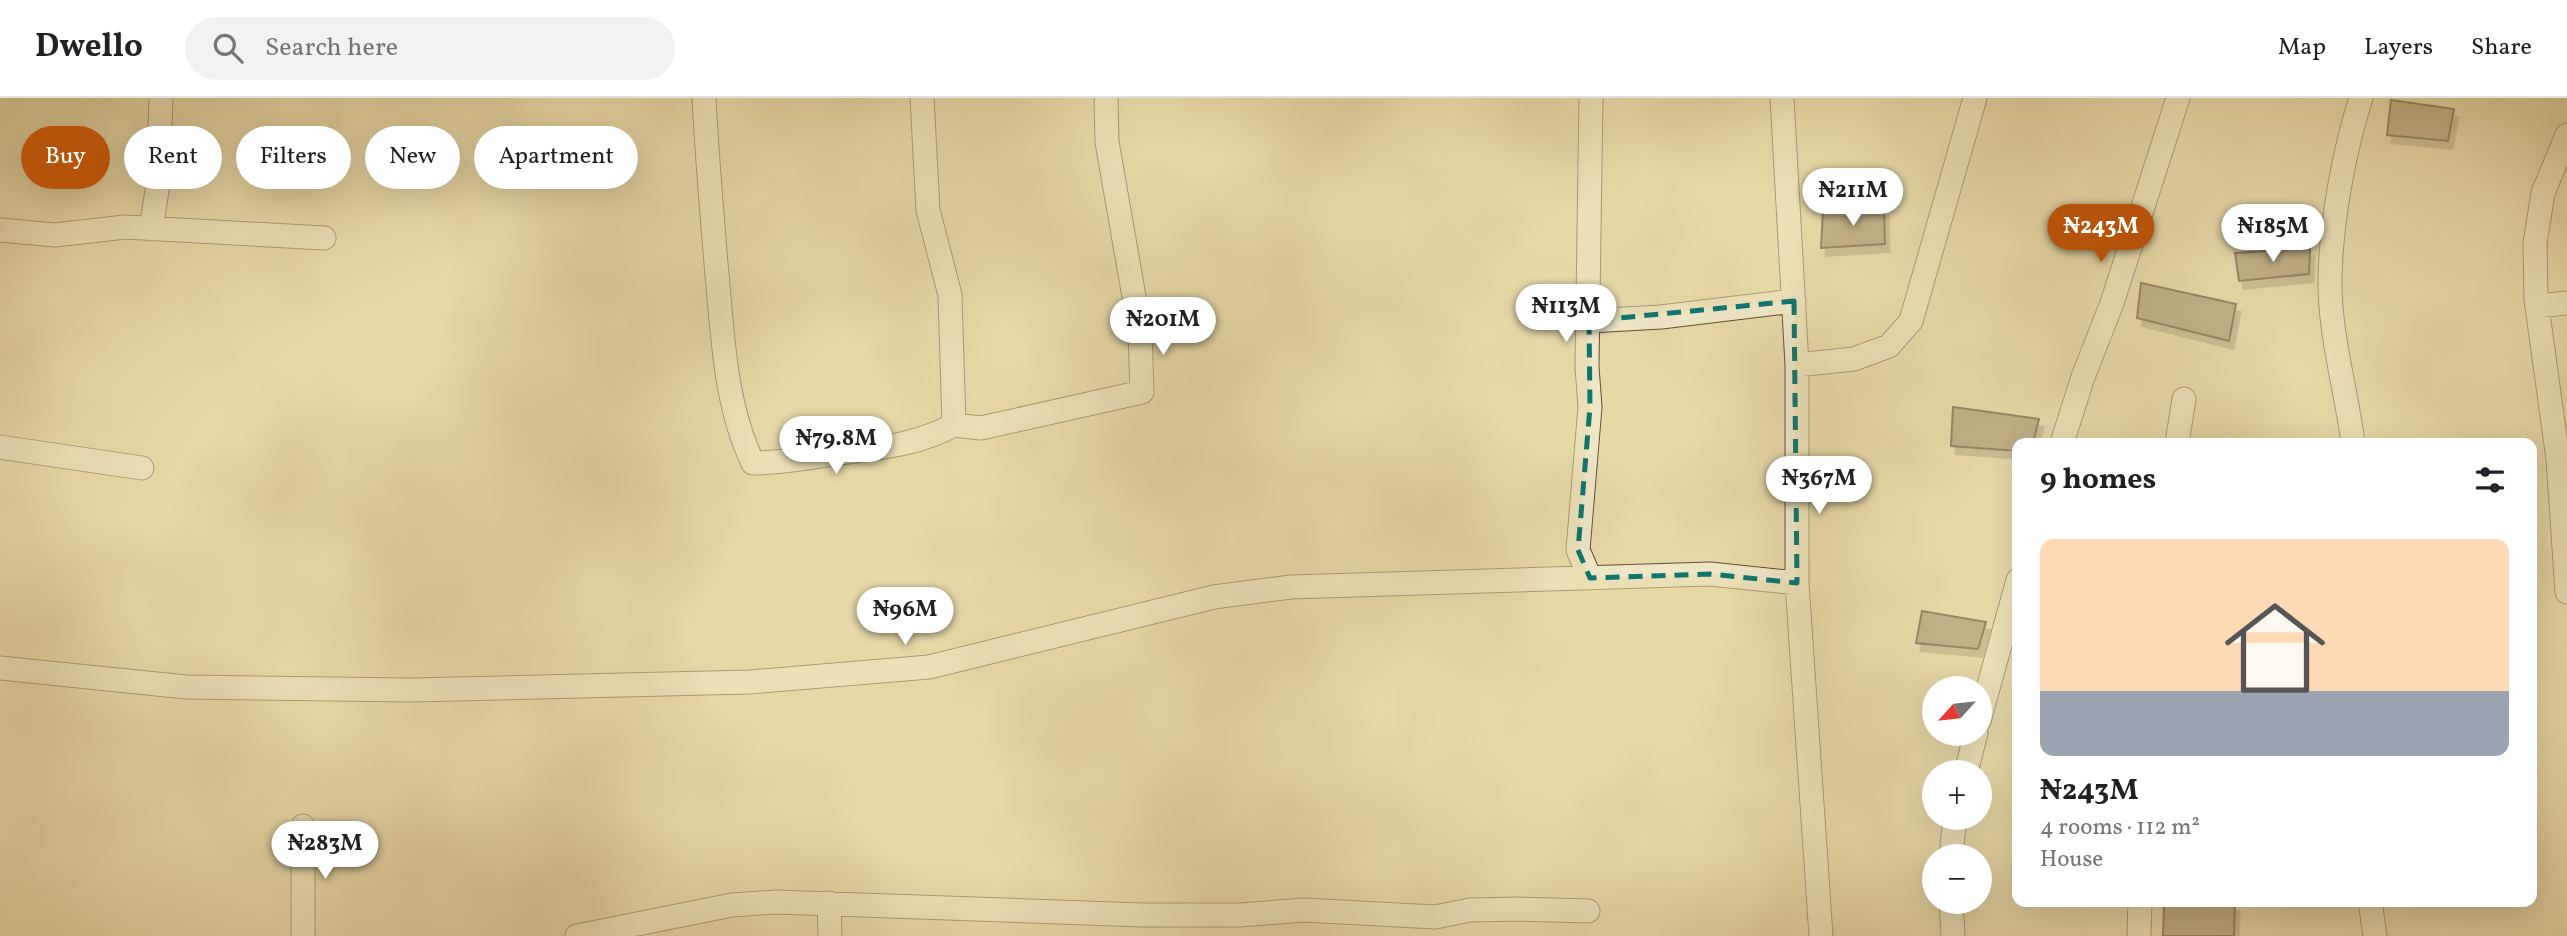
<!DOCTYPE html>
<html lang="en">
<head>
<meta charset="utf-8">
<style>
  body { margin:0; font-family:Vollkorn,serif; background:#f2f2f2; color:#202124; height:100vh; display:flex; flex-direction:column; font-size:26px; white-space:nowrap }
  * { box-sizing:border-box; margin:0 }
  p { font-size:23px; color:#757577 }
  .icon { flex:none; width:38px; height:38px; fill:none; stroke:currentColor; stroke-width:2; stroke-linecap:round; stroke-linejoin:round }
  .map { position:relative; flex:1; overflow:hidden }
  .details { position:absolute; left:2012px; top:340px; width:525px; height:469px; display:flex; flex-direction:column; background:#fff; border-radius:14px; box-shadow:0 7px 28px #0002 }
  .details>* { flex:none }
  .guide { position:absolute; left:21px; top:28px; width:665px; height:63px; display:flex; gap:14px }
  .needle { width:46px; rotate:243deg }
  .controls { position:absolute; left:1922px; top:578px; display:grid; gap:14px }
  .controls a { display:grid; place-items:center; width:70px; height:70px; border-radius:50%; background:#fff; box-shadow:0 7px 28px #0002; font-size:35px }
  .price { position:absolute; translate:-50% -60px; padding:0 16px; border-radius:24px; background:#fff; color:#222; font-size:23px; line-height:46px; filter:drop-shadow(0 2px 4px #0008) }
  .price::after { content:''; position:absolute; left:50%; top:42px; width:21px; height:16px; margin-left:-10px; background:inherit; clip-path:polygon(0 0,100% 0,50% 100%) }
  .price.selected { background:#b45309; color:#fff }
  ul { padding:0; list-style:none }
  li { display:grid; align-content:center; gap:14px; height:371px; padding:0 28px }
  li span { display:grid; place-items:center; height:217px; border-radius:14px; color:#555 }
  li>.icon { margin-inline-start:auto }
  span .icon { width:126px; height:126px; fill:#fffc; stroke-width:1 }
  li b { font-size:30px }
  h2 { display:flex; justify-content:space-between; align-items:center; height:84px; padding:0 28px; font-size:30px }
  .pill { padding:0 24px; border-radius:32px; background:#fff; box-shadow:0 7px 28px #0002; font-size:24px; line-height:63px }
  .pill.selected { background:#b45309; color:#fff }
  header { display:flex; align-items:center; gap:42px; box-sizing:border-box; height:98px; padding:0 35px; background:#fff; border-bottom:2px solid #e0e0e0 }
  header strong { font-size:33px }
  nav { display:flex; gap:38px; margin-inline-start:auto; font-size:24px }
  .search { width:490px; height:63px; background:#f2f2f2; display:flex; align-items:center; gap:18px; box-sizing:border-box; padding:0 24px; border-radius:38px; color:#757577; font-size:26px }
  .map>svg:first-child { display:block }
  .building { fill:#938261; stroke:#382414; stroke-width:2; filter:url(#shadow) }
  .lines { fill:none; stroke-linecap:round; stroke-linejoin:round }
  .minor-casing { stroke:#645139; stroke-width:25 }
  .minor { stroke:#efe6c6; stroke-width:23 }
  .marked { fill:none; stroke:#0f766e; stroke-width:5; stroke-dasharray:14 9; stroke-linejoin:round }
</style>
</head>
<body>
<header>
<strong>Dwello</strong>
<div class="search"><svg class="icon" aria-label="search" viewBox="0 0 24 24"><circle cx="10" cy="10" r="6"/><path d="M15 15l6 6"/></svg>Search here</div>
<nav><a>Map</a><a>Layers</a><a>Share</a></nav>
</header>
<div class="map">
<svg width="2567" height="838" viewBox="0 0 2567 838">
  <defs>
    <filter id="shadow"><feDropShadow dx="4.5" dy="8" stdDeviation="0" flood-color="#0004"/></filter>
  </defs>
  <rect width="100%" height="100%" fill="#e7d8a8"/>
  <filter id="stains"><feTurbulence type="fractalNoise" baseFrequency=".00286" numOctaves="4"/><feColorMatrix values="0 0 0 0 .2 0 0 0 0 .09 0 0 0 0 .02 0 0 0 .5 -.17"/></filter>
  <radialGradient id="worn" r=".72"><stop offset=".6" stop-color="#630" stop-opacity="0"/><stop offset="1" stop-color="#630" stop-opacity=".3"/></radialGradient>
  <!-- building -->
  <path class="building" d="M2391,2L2454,11L2448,43L2387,37Z
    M1884,110L1885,146L1821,150L1823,112Z
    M2310,150L2309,176L2239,183L2235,155Z
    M2141,185L2236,206L2229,243L2137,220Z
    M1953,309L2039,321L2033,345H2018V353L1951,348Z
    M1922,513L1986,524L1978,551L1916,545Z
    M2235,805L2234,838H2163L2164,808Z"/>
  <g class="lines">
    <!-- minor casing -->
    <g class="minor-casing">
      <path id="minor" d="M704,0C707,59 712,118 717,177C723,240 725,307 753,365C781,365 806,360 834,356C876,350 915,348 954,327L950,197L928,112L922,0
        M1782,0L1797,267V485L1821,838
        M2567,37L2543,95L2535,145L2536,201L2558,361L2567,494
        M151,131L158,86L161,0
        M0,132L55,137L125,129L324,140
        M2537,208L2567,205
        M1589,223L1661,219L1794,203
        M1797,267L1854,261L1889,248L1911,223L1975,0
        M954,327L981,330L1142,294L1140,233L1107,44L1106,0
        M2062,345L2083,279L2112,205L2178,0
        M2177,345L2184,301
        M2353,345C2346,290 2329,235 2330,180C2331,124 2344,53 2361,0
        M0,349L142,370
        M1590,480L1578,452L1590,309L1587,269L1591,0
        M0,570L186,589L412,592L750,584L929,569L1214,499L1291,489L1710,476L1797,485
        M1979,623L2018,482
        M1966,674L1976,635
        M303,728V838
        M1951,758L1955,719
        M1951,803L1953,838
        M2370,803L2375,838
        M829,805L830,838
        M577,838L732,807L776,804L1142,817H1240L1304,812L1435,819L1470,812L1519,811L1588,813
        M2139,838L2140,803"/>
    </g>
    <!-- minor -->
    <use href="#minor" class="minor"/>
  </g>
  <!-- marked area -->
  <path d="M0 0H2567V838H0ZM1794,203L1797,485L1710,476L1590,480L1578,452L1590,309L1589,223Z" fill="#e7d8a8" fill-opacity=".55" fill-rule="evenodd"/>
  <path class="marked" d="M1794,203L1797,485L1710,476L1590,480L1578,452L1590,309L1589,223Z"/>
  <rect width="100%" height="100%" filter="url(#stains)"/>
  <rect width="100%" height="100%" fill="url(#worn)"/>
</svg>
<div class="controls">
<a><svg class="needle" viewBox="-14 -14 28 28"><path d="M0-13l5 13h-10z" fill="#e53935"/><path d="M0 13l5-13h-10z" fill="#757577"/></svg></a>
<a>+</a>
<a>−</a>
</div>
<b class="price" style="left:1853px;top:130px">₦211M</b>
<b class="price selected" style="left:2101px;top:166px">₦243M</b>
<b class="price" style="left:2273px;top:166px">₦185M</b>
<b class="price" style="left:1566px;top:246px">₦113M</b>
<b class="price" style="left:1163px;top:259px">₦201M</b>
<b class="price" style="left:836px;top:378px">₦79.8M</b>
<b class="price" style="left:1819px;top:418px">₦367M</b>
<b class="price" style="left:905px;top:549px">₦96M</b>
<b class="price" style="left:325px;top:783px">₦283M</b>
<div class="guide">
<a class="pill selected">Buy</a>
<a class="pill">Rent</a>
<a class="pill">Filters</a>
<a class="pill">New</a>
<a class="pill">Apartment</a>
</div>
<section class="details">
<h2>9 homes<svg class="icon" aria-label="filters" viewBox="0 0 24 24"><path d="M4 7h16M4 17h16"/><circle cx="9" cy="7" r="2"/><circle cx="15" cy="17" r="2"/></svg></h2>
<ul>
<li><span style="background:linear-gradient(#ffd9b3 70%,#9aa5b1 0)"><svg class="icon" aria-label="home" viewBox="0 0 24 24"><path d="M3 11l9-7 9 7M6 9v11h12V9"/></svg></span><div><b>₦243M</b><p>4 rooms · 112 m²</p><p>House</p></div></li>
</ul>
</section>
</div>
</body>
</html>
